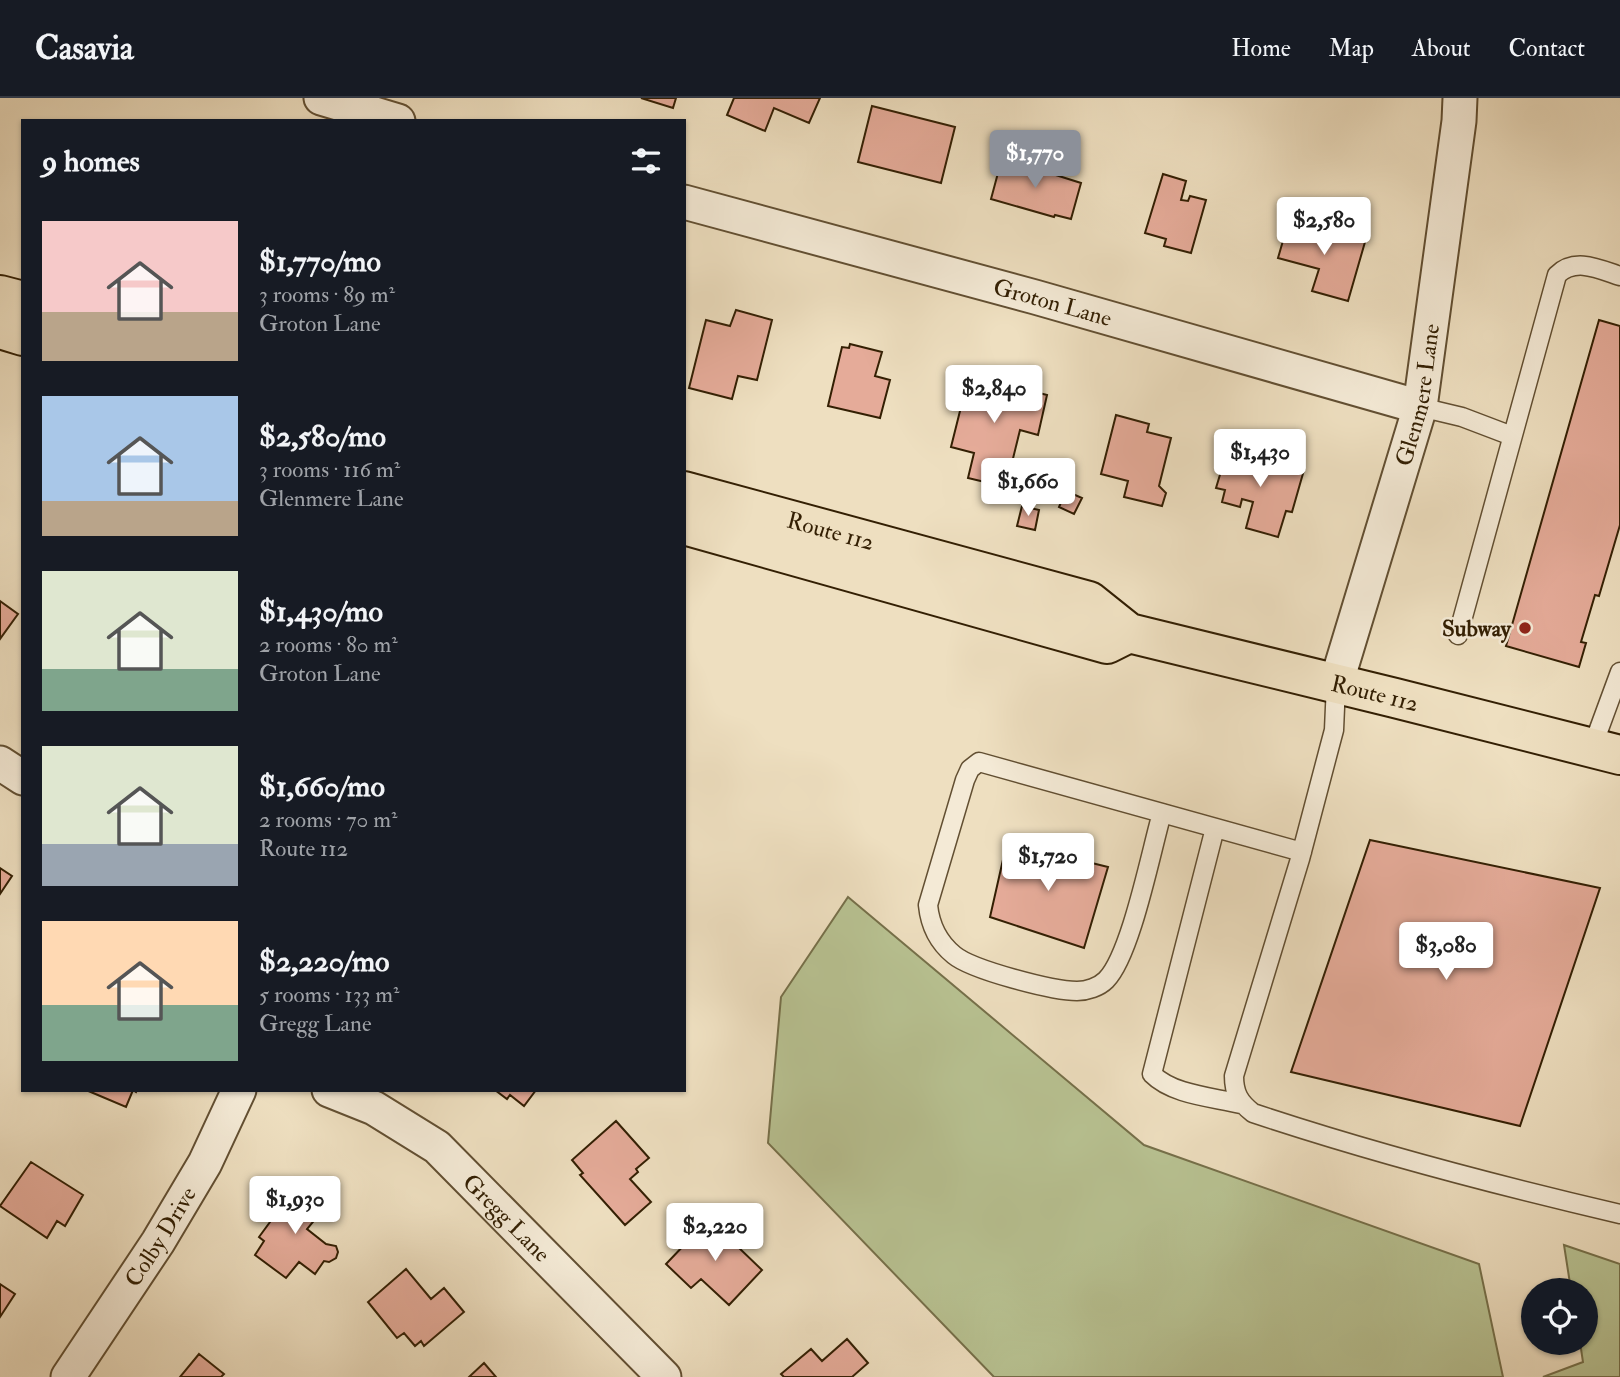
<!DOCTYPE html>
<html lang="en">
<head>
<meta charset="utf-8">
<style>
  body { margin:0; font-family:"IM FELL Double Pica",serif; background:#242831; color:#f1f3f6; height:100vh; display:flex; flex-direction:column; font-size:26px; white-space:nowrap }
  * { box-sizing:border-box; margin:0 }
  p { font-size:23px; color:#9ea1a6 }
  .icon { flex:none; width:38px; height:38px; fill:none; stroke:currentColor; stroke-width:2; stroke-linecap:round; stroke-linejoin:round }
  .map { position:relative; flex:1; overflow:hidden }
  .side { position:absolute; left:21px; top:21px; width:665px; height:973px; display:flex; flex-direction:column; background:#171b24; border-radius:0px; box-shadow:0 2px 5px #0004 }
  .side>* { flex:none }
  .fabs { position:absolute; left:1521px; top:1180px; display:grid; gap:14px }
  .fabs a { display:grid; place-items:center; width:77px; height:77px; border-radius:50%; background:#171b24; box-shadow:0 2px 5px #0004; font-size:35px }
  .price { position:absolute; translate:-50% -60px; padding:0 16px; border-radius:7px; background:#fff; color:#222; font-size:23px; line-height:46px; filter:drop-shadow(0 2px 4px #0008) }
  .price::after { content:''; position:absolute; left:50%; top:42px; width:21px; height:16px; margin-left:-10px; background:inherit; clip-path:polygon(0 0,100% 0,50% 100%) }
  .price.selected { background:#8c9099; color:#fff }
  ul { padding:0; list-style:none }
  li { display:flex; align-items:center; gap:21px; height:175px; padding:0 21px }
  li span { display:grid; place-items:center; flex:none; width:196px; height:140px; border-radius:0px; color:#555 }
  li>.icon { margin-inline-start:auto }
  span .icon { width:84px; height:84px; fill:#fffc; stroke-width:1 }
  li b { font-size:30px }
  h2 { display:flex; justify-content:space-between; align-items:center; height:84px; padding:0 21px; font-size:30px }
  header { display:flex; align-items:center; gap:42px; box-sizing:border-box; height:98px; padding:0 35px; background:#171b24; border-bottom:2px solid #363941 }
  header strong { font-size:33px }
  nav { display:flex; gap:38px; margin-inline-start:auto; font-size:24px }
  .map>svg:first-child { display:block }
  .green { fill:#b8c292; stroke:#76704a; stroke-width:2 }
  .building { fill:#e5ab99; stroke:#331f03; stroke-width:2 }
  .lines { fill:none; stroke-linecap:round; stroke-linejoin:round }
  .service-casing { stroke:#624f32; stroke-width:21 }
  .minor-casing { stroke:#624f32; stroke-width:37 }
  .primary-casing { stroke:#331f03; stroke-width:42 }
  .service { stroke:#f4ead6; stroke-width:18 }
  .minor { stroke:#f4ead6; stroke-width:33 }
  .primary { stroke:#eedfc0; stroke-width:38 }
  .poi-dot { fill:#8f2418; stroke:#f4ead6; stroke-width:2.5 }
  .labels { text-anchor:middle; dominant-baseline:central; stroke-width:5; stroke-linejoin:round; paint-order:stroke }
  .street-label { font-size:23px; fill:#331f03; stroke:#f4ead6 }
  .poi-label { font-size:23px; font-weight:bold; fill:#331f03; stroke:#f4ead6; text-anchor:end }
</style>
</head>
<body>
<header>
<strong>Casavia</strong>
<nav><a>Home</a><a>Map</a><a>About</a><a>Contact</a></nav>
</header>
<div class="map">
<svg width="1620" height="1279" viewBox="0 0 1620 1279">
  <rect width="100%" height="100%" fill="#eedfc0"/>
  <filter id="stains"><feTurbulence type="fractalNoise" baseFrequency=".00286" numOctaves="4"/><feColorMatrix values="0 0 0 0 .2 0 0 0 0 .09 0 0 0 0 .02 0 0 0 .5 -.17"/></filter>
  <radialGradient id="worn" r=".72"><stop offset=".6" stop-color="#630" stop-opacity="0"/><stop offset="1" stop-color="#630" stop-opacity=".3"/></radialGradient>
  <!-- green -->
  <path class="green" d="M848,799L1144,1047L1479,1166L1503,1279H994L768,1045L781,899Z
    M1564,1147L1620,1166V1279H1543L1583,1264L1580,1244H1586V1192H1571Z"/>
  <!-- building -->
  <path class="building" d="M641,0H676L673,10Z
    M734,0H820L809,25L774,10L765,33L727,17Z
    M872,8L955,29L941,85L858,64Z
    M1002,60L1081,85L1071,121L1055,117L1054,119L991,101Z
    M1163,76L1186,83L1181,102L1188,103L1190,98L1206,102L1191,155L1164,148L1166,141L1145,135Z
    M1289,122L1365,144L1348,203L1312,193L1319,171L1278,160Z
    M736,212L772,222L757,282L738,278L732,301L689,290L706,222L730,228Z
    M1599,222L1620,228V427L1599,498L1595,497L1581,544L1586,545L1579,569L1506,548Z
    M850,246L882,254L875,278L890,282L880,320L828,308L842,249L849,250Z
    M961,275L1047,297L1038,337L1020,332L1006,389L968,380L974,355L951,349L961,309L953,307Z
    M1116,317L1149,326L1147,334L1171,340L1159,388L1166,395L1162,408L1124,399L1128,383L1101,376Z
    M1228,350L1304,372L1292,414L1286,413L1278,439L1246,430L1253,404L1242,401L1240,409L1222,404L1225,392L1216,390Z
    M1066,393L1082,400L1074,416L1059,409Z
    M1022,408L1039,412L1035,432L1017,428Z
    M0,503L18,516L0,541Z
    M1370,742L1600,790L1520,1028L1291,974Z
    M1007,744L1108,769L1084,850L990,819Z
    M0,770L12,778L0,796Z
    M86,992H137L136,994L133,992L126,1009Z
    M495,992H536L524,1008L510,997L507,1001Z
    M616,1023L649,1060L636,1071L638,1074L630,1081L651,1104L625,1127L580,1077L583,1075L572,1062Z
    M31,1064L83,1097L65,1128L57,1123L47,1140L0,1108Z
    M298,1086L327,1107L307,1131L326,1146L336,1148L338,1154L336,1160L329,1164L324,1163L315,1176L299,1164L286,1180L255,1157L264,1143L259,1139Z
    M709,1121L762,1172L729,1207L701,1181L691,1190L666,1166Z
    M406,1171L431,1201L444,1190L464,1214L424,1248L421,1243L415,1248L404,1235L397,1240L368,1204Z
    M0,1186L15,1196L0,1219Z
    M847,1241L868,1265L852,1279H784L781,1276L811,1251L822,1263Z
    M199,1256L224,1276L221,1279H180Z
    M484,1265L496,1279H469Z"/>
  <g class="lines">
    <!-- service casing -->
    <g class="service-casing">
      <path id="service" d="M1420,309L1462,319L1512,338
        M1458,537L1557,177C1575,159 1599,171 1620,178
        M1336,586L1334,632L1330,647L1300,761L1234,978C1234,995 1239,1004 1253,1015C1373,1055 1496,1087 1620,1116
        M1592,650L1620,574
        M1162,715C1151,753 1131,857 1106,882C1099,889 1087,893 1077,893C1053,893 972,872 954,857C938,844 930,827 928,807L965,682L970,671L979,664L1302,754
        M1215,730L1152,976C1173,997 1212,999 1241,1006"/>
    </g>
    <!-- minor casing -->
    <g class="minor-casing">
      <g id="minor">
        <path d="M321,0L398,23"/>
        <path id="s1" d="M684,104L1035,199L1420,309"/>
        <path id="s2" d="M1336,586L1420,309L1459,23L1460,0"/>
        <path d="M0,665L23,680"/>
        <path id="s3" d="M329,992L374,1010L437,1049L664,1279"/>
        <path id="s4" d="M68,1279L158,1144L205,1065L239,992"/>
      </g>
    </g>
    <!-- primary casing -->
    <g class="primary-casing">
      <g id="primary">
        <path d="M0,197L23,203"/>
        <path d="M0,231L23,238"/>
        <path id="s5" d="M684,393L1089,503L1129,535L1395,600L1620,657"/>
        <path d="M684,427L1107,546L1129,535"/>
      </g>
    </g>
    <!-- service -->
    <use href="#service" class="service"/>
    <!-- minor -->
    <use href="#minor" class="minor"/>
    <!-- primary -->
    <use href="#primary" class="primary"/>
  </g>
  <!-- markers -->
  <circle class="poi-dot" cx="1525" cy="530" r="7"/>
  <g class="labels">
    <!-- street labels -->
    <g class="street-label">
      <text stroke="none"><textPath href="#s1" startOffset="382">Groton Lane</textPath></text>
      <text stroke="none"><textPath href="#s2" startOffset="301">Glenmere Lane</textPath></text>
      <text stroke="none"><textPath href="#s5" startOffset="152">Route 112</textPath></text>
      <text stroke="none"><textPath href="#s5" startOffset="724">Route 112</textPath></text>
      <text stroke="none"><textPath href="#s3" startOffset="222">Gregg Lane</textPath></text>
      <text stroke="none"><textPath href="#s4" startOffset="168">Colby Drive</textPath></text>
    </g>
    <!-- poi labels -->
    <g class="poi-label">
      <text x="1511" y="530">Subway</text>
    </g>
  </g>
  <rect width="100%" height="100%" filter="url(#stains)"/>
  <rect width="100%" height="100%" fill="url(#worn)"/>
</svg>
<div class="fabs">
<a><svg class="icon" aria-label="locate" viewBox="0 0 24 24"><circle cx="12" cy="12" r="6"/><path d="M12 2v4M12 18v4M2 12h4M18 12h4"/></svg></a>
</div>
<b class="price selected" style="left:1035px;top:92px">$1,770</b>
<b class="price" style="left:1324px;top:159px">$2,580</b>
<b class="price" style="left:994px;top:327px">$2,840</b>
<b class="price" style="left:1260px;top:391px">$1,430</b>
<b class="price" style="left:1028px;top:420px">$1,660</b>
<b class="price" style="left:1048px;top:795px">$1,720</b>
<b class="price" style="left:1446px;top:884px">$3,080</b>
<b class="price" style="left:295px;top:1138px">$1,930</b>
<b class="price" style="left:715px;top:1165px">$2,220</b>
<section class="side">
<h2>9 homes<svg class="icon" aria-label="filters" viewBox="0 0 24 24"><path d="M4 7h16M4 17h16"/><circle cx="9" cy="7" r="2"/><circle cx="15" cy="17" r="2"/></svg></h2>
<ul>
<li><span style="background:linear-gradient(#f6c9c9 65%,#b9a48a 0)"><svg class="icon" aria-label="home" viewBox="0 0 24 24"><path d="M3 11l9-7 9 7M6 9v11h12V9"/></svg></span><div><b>$1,770/mo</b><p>3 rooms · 89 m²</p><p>Groton Lane</p></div></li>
<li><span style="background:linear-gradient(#a9c7e8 75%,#b9a48a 0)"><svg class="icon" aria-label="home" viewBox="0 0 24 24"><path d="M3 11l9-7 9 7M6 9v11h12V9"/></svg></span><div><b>$2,580/mo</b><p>3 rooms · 116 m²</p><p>Glenmere Lane</p></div></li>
<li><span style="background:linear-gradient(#dfe7d0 70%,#7fa58c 0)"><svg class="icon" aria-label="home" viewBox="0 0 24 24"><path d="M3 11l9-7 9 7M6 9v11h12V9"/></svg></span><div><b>$1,430/mo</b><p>2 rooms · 80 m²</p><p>Groton Lane</p></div></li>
<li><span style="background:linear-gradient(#dfe7d0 70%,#9aa5b1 0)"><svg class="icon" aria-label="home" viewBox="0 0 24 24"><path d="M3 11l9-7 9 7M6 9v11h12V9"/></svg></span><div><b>$1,660/mo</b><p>2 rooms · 70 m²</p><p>Route 112</p></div></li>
<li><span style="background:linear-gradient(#ffd9b3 60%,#7fa58c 0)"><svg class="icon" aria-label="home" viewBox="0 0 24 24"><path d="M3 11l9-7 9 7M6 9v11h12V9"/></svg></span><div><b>$2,220/mo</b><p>5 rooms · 133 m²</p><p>Gregg Lane</p></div></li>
</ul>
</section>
</div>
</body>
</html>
